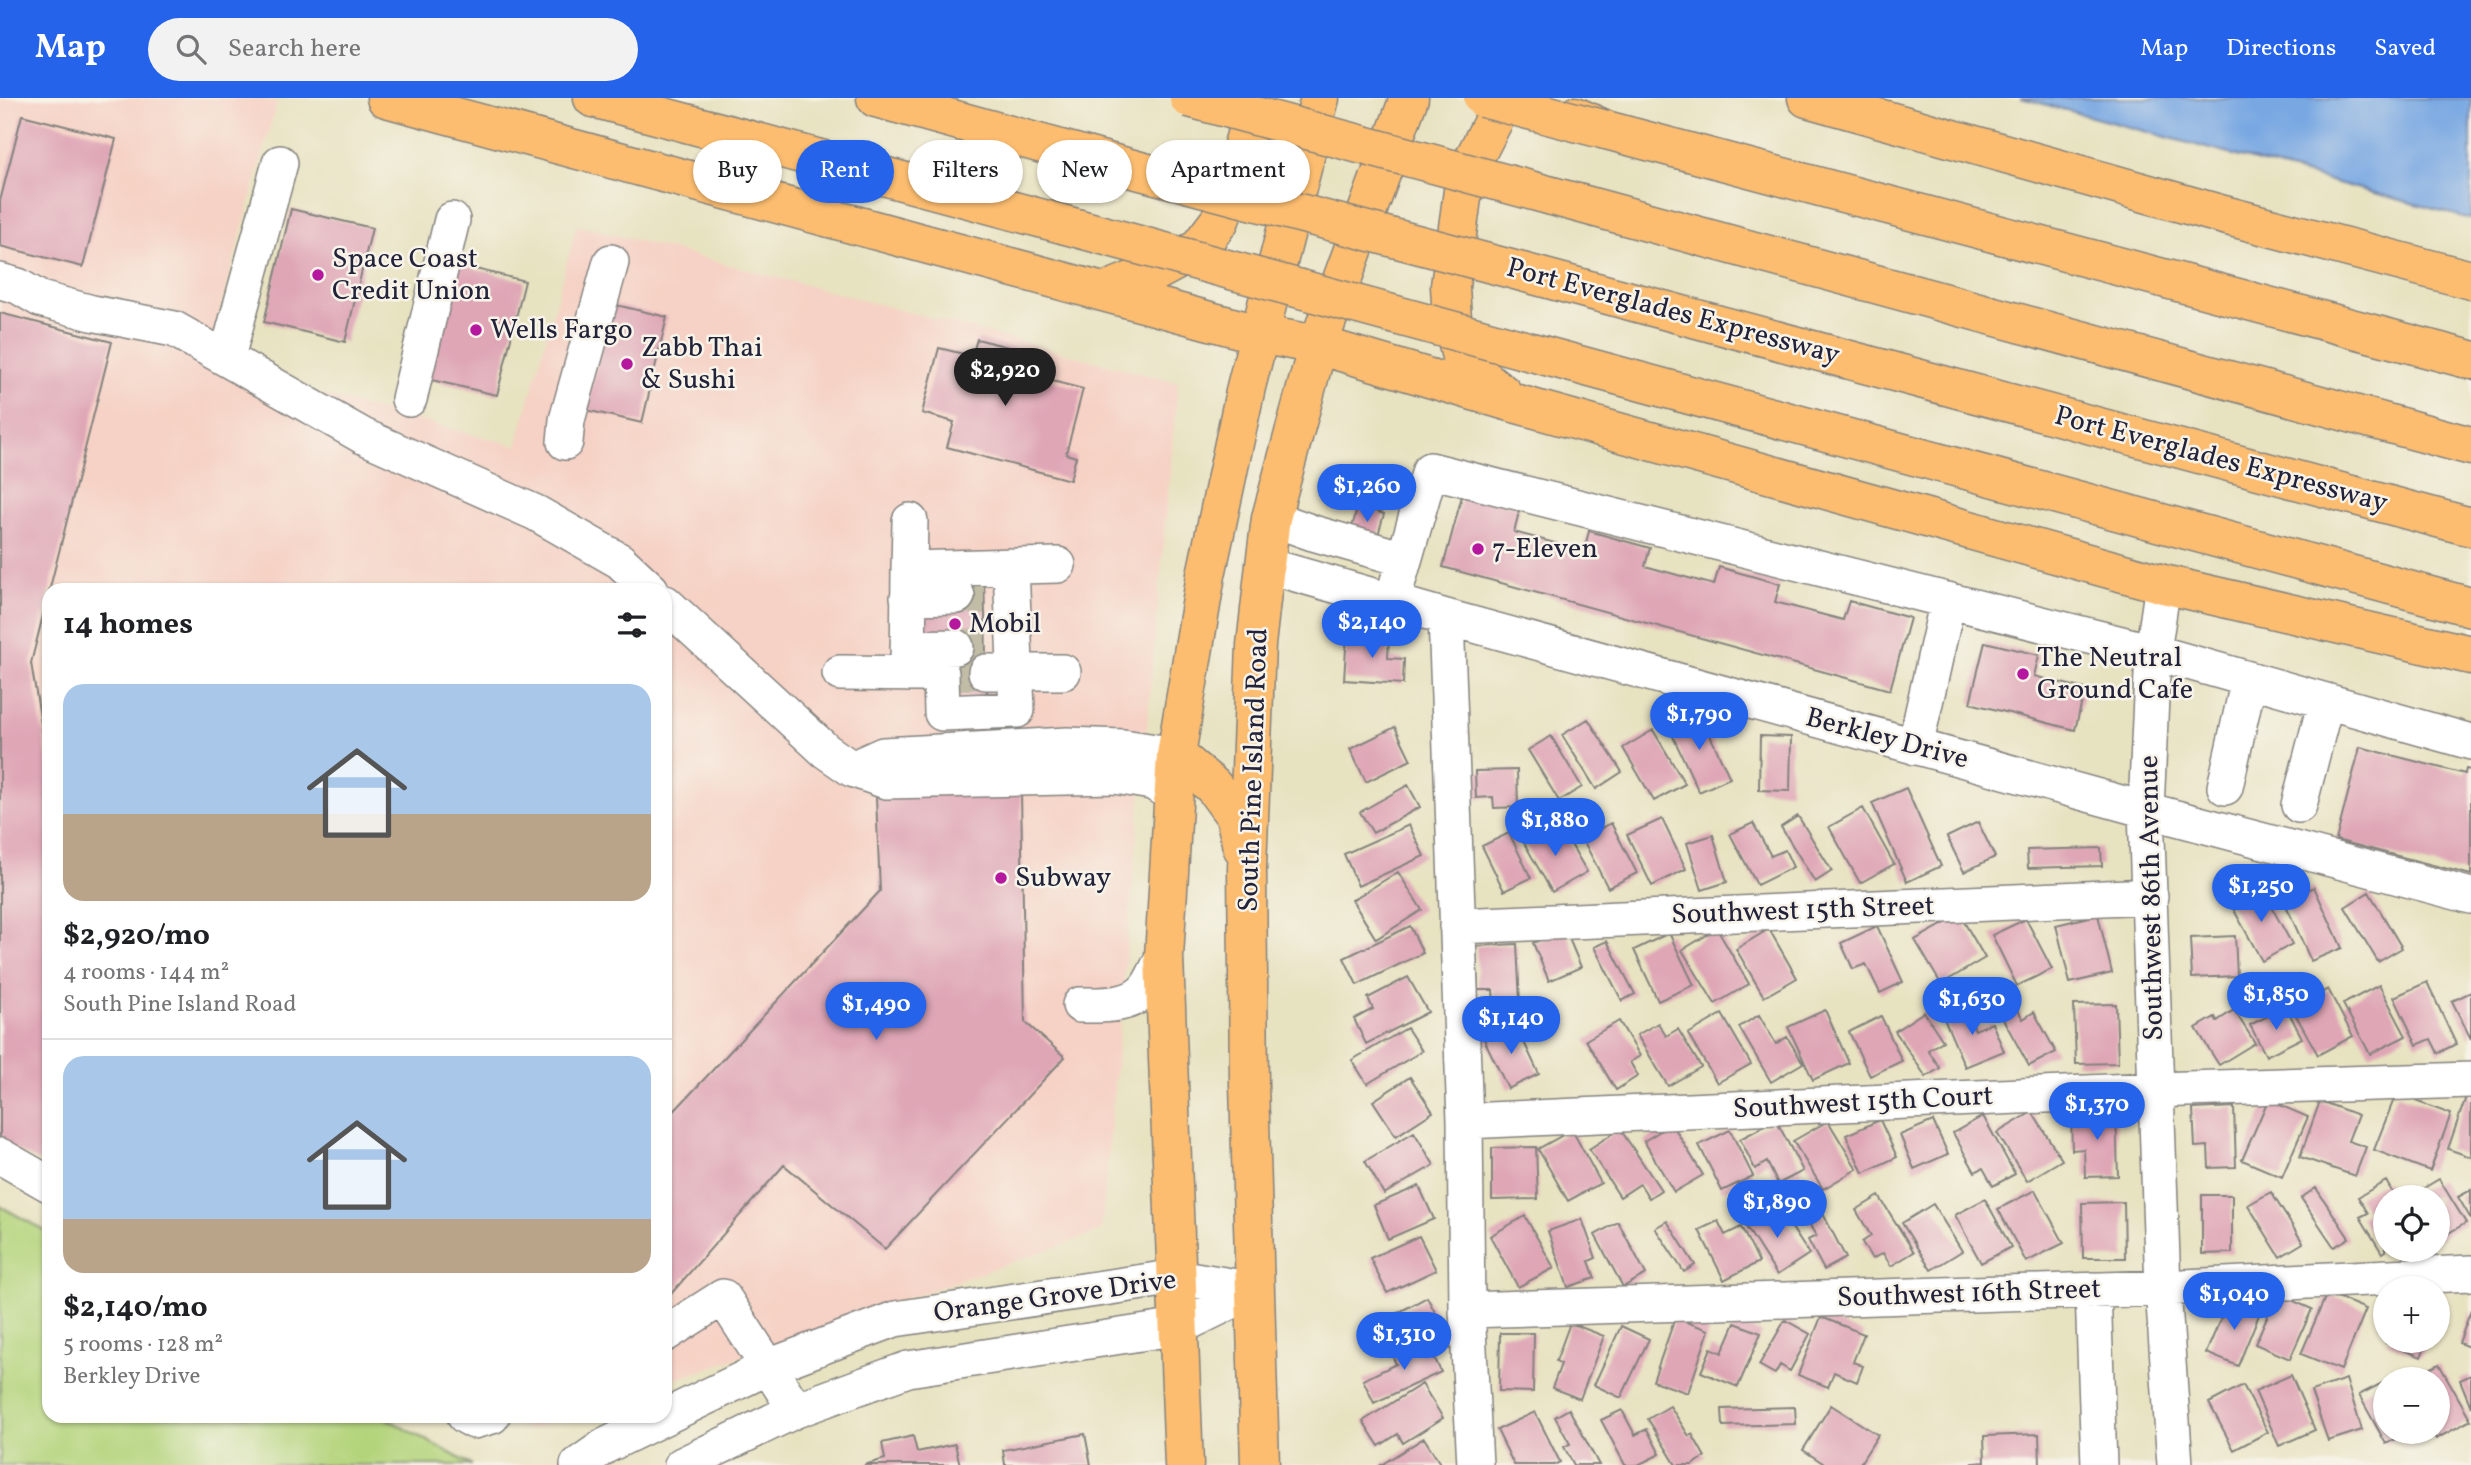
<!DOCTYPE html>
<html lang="en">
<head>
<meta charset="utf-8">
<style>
  body { margin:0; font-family:Vollkorn,serif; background:#f2f2f2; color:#202124; height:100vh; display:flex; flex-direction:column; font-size:26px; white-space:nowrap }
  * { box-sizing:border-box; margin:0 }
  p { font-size:23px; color:#757577 }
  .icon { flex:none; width:38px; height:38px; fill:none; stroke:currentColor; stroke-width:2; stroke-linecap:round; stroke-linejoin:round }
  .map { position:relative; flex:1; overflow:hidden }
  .sheet { position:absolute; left:42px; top:485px; width:630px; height:840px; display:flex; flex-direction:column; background:#fff; border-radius:21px; box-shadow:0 2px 5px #0004 }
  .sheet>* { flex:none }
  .banner { position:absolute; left:693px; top:42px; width:665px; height:63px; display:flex; gap:14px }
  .fabs { position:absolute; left:2373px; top:1087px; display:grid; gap:14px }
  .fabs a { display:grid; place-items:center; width:77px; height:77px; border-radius:50%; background:#fff; box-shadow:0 2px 5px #0004; font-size:35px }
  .price { position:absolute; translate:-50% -60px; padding:0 16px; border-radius:24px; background:#2563eb; color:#fff; font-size:23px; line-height:46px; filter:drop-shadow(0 2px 4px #0008) }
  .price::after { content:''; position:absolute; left:50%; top:42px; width:21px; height:16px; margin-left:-10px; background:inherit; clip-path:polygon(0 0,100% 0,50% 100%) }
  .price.on { background:#222; color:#fff }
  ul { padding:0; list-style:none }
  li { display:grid; align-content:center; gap:14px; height:371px; padding:0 21px }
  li+li { border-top:2px solid #e0e0e0 }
  li span { display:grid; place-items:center; height:217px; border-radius:21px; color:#555 }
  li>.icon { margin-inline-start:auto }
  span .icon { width:126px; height:126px; fill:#fffc; stroke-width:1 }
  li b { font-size:30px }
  h2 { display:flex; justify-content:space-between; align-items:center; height:84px; padding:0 21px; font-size:30px }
  .pill { padding:0 24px; border-radius:32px; background:#fff; box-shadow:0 2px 5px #0004; font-size:24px; line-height:63px }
  .pill.on { background:#2563eb; color:#fff }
  header { display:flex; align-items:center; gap:42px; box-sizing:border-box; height:98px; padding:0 35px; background:#2563eb; color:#fff }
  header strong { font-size:33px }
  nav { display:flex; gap:38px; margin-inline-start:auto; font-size:24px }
  .search { width:490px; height:63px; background:#f2f2f2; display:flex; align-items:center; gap:18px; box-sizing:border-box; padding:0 24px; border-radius:38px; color:#757577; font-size:26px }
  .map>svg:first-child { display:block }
  .built { fill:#f6d1c5 }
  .green { fill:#b4d47b; stroke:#6b7b5b; stroke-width:2 }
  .water { fill:#78a7e2; stroke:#4d648e; stroke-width:2 }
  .building { fill:#dfa6b6 }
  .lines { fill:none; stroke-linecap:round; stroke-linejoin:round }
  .minor-tunnel { stroke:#c0bca5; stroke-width:35; stroke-dasharray:35 18; stroke-linecap:butt }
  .minor-casing { stroke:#84827e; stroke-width:38 }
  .major-casing { stroke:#84827e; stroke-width:41 }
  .highway-casing { stroke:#84827e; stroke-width:41 }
  .minor { stroke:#fff; stroke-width:35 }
  .major { stroke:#fcbd6f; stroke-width:38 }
  .highway { stroke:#fcbd6f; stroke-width:38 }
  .highway-bridge-casing { stroke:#84827e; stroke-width:41; stroke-linecap:butt }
  .highway-bridge { stroke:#fcbd6f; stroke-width:38 }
  .poi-dot { fill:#b5179e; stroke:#f7f3e8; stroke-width:2.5 }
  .labels { text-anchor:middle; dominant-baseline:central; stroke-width:5; stroke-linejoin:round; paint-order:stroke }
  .poi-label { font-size:28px; fill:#22223b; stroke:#f7f3e8; text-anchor:start }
  .street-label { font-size:28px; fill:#22223b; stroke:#f7f3e8 }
</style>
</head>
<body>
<header>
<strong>Map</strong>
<div class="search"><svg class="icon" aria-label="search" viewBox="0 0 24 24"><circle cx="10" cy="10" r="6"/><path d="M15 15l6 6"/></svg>Search here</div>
<nav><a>Map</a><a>Directions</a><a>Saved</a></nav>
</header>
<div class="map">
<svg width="2471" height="1367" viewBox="0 0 2471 1367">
  <rect width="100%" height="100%" fill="#f7f3e8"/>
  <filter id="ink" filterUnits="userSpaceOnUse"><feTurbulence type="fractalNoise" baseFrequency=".0143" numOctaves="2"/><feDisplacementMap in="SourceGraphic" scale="14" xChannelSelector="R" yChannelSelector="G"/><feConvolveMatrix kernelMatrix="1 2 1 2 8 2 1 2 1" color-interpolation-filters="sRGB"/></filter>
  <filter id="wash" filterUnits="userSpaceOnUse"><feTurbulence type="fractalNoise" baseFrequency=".00686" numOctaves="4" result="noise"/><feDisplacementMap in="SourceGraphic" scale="28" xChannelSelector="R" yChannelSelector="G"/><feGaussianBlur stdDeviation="1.57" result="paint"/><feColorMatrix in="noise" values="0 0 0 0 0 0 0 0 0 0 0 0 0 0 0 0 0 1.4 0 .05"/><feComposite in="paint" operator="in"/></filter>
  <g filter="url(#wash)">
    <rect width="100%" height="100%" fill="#e7e2c0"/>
    <!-- built -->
    <path class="built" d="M0,0H260L277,4L205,267L517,348L577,127L1178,285L1101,1133L665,1285V492H49V1069L0,1042Z
      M503,1318H571L529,1332Z"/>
    <!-- green -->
    <path class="green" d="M0,1108L49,1135V1318H382L472,1367H0Z"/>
    <!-- water -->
    <path class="water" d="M2021,0H2471V121Z"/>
    <g id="blocks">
      <!-- building -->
      <path class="building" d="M22,17L116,41L83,169L0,148V103Z
        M291,111L372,130L345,244L264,224Z
        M455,166L525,183L497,297L427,281Z
        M612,206L667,219L642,325L586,312Z
        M0,215L112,244L31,565L49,673V1069L0,1044Z
        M977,241L1043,258L1037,279L1083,291L1066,356L1076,359L1070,382L947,349L954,324L922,315L939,250L972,258Z
        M1463,394L1520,410L1514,434L1584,453L1589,433L1650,450L1645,468L1714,487L1719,469L1780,486L1775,504L1843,522L1849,503L1910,520L1890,592L1443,469Z
        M1358,408L1384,416L1376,444L1350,436Z
        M956,477H984L987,598L957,599L956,539L926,540L925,512Z
        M1347,535L1389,538L1388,560L1404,561L1403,586L1344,582Z
        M1985,544L2039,557L2034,578L2085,591L2075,632L1970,605Z
        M1699,614L1730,680L1699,694L1668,628Z
        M1588,621L1622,674L1596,691L1562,637Z
        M1395,629L1411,662L1366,684L1350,651Z
        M1653,632L1685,686L1654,703L1623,650Z
        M1551,638L1582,689L1559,703L1528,652Z
        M1760,638L1791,639L1790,693L1759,692Z
        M2360,649L2465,676L2466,671L2471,672V777L2336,742Z
        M1517,672L1518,709L1494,710L1493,699L1476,700L1475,673Z
        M1408,687L1420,709L1373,735L1360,714Z
        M1906,690L1941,768L1907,784L1872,705Z
        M1021,693L1025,924L1065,959L885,1151L784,1067L670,1197L665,1198V1023L880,793L876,699Z
        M1863,710L1894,766L1860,785L1829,729Z
        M1798,718L1832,773L1815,784L1781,729Z
        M1662,721L1686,771L1652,788L1627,737Z
        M1978,724L1995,759L1964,774L1947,739Z
        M1611,725L1637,775L1608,790L1582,740Z
        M1753,725L1771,758L1785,752L1793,769L1757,787L1730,736Z
        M1559,726L1587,774L1552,794L1524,745Z
        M1409,727L1424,758L1358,788L1344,756Z
        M1509,735L1531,780L1504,793L1482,748Z
        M1713,737L1727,784L1702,792L1687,745Z
        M2101,750L2102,768L2028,770L2027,752Z
        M1398,774L1422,812L1376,841L1352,802Z
        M2260,788L2292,846L2262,863L2230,805Z
        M2314,789L2342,850L2311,863L2284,803Z
        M2369,794L2402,850L2378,864L2345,809Z
        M1960,817L1985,860L1941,886L1915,842Z
        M2098,817L2112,875L2070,885L2056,827Z
        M2026,821L2052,871L2017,888L1992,837Z
        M1410,828L1423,855L1357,887L1344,860Z
        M1877,828L1903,884L1880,895L1866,866L1853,871L1841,845Z
        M1565,831L1581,869L1549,883L1533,845Z
        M1717,831L1749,886L1715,906L1682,852Z
        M1769,831L1797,880L1764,899L1736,851Z
        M1669,835L1694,887L1658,903L1634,852Z
        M2235,838L2237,878L2192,880L2190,840Z
        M1607,843L1635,896L1622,903L1594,849Z
        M1517,846L1520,905L1494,906L1493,892H1478L1476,848Z
        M1408,879L1428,914L1366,946L1354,921L1373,911L1368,900Z
        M2427,884L2456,946L2438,955L2431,941L2417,947L2394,899Z
        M2379,887L2406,938L2370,956L2343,906Z
        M2328,891L2353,938L2318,957L2292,910Z
        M2471,894V941L2452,903Z
        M2013,904L2023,921L2034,914L2056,954L2029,968L1998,912Z
        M2116,906L2118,965L2076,966L2074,907Z
        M1964,907L1975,932L1992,925L2004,953L1965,969L1942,916Z
        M2286,909L2302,940L2266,958L2250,927Z
        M1825,912L1849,965L1813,982L1788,929Z
        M2234,912L2255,945L2219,967L2196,930L2215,919L2217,923Z
        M1924,914L1943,943L1928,952L1940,970L1926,979L1895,933Z
        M1722,916L1751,966L1717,985L1688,936Z
        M1759,917L1776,946L1787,939L1803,965L1771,984L1739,929Z
        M1881,918L1902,963L1870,978L1849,934Z
        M1619,923L1640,958L1630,964L1638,978L1616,992L1586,942Z
        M1515,925L1539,976L1508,991L1483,939Z
        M1658,925L1666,938L1678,931L1701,969L1668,988L1637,937Z
        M1407,930L1422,953L1367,986L1352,962Z
        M1410,979L1433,1014L1396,1038L1373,1003Z
        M2396,996L2451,1016L2430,1073L2374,1052Z
        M2467,996L2471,997V1059L2448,1051Z
        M2268,1002L2308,1019L2282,1079L2242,1062Z
        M2320,1003L2358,1017L2348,1043L2366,1049L2355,1078L2300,1059Z
        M2234,1009L2236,1069L2209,1070L2208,1048L2195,1049L2193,1011Z
        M2032,1014L2062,1062L2027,1083L1997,1035Z
        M2116,1014L2118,1078L2085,1079L2084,1051L2072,1052L2071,1016Z
        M1983,1018L2015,1076L1993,1088L1983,1070L1975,1074L1953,1035Z
        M1776,1022L1803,1073L1778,1086L1767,1064L1755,1071L1740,1041Z
        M1880,1022L1897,1059L1863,1075L1846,1037Z
        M1828,1023L1857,1071L1823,1091L1793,1043Z
        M1933,1023L1948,1056L1914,1071L1900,1037Z
        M1672,1026L1703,1077L1674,1094L1644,1043Z
        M1620,1031L1661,1092L1649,1100L1640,1086L1620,1099L1589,1051Z
        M1572,1032L1601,1085L1568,1103L1538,1051Z
        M1730,1032L1753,1078L1722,1093L1699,1047Z
        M1414,1034L1434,1067L1384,1096L1365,1063Z
        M1536,1049L1538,1101L1492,1102V1050Z
        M2439,1081L2466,1125L2438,1141V1099H2409Z
        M2386,1083L2395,1099H2385V1153L2382,1155L2360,1119L2368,1115L2358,1099Z
        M1419,1088L1434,1121L1388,1141L1374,1107Z
        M2316,1090L2349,1140L2334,1149L2301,1100Z
        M2035,1092L2064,1145L2026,1164L1998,1111Z
        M2471,1092V1121L2458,1099Z
        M2271,1094L2303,1145L2280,1159L2248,1107Z
        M2202,1097H2232V1155L2202,1156Z
        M1879,1098L1914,1154L1891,1168L1883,1155L1872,1161L1862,1144L1871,1138L1856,1112Z
        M1985,1101L2011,1149L1981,1165L1955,1117Z
        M2124,1104L2125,1160H2083L2082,1105Z
        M1933,1106L1962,1153L1931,1172L1902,1125Z
        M1777,1107L1809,1156L1777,1177L1745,1127Z
        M1821,1112L1846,1160L1824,1172L1808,1142L1816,1138L1806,1120Z
        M1525,1118L1554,1170L1518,1189L1490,1138Z
        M1582,1121L1596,1160L1589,1163L1595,1180L1568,1189L1548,1133Z
        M1667,1123L1695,1167L1684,1174L1655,1130Z
        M1718,1123L1725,1137L1741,1129L1759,1164L1724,1182L1699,1132Z
        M1618,1124L1646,1176L1623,1189L1595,1137Z
        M1419,1138L1436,1172L1387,1195L1370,1160Z
        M2327,1195L2366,1211L2341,1272L2301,1256Z
        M2277,1196L2312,1211L2290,1261L2255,1246Z
        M1427,1199L1439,1222L1378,1255L1366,1232Z
        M2230,1199L2261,1212L2238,1268L2206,1255Z
        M2471,1212V1250L2459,1245Z
        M1821,1219L1864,1236L1853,1264L1863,1268L1857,1284L1834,1274L1828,1289L1798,1277Z
        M1675,1220L1709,1232L1688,1295L1653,1283Z
        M1785,1222L1810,1236L1790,1273L1780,1267L1775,1276L1759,1267Z
        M1570,1225L1604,1238L1580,1301L1552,1290L1561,1266L1556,1263Z
        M1735,1225L1761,1235L1738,1289L1701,1274L1711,1250L1722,1255Z
        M1621,1228L1649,1241L1621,1300L1594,1287Z
        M1500,1235H1534L1533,1294L1499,1293Z
        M1426,1241L1441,1274L1374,1305L1363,1282L1396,1266L1392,1257Z
        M2388,1242H2428L2421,1259L2386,1245Z
        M2439,1266L2471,1322L2436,1341L2432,1334H2438V1281H2410Z
        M2291,1277L2315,1332L2279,1348L2255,1293Z
        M2471,1277V1309L2460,1282Z
        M2346,1281L2362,1332L2328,1343L2311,1293Z
        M2382,1285L2385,1291V1334H2408L2386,1346L2359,1297Z
        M1422,1286L1443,1320L1403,1345L1398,1336L1379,1348L1363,1323Z
        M2243,1287L2268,1334L2234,1352L2209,1305Z
        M1831,1307L1878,1337L1859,1367H1826L1803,1352Z
        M1670,1308L1689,1338L1692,1336L1705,1359L1692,1367H1676L1648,1321Z
        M1795,1309L1796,1326L1723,1328L1722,1311Z
        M1569,1311L1599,1367H1574L1564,1349L1570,1346L1555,1319Z
        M1622,1312L1635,1337L1647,1331L1660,1356L1638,1367H1625L1601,1322Z
        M1535,1314L1560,1364L1554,1367H1514L1497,1332Z
        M1085,1336L1091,1367H1005L1003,1352Z
        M2039,1336L2040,1367H1974L1973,1365L1985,1364L1984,1338Z
        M913,1338L917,1354L955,1346L960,1367H864L885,1361L882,1345Z
        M1424,1340L1441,1367H1381Z"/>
    </g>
  </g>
  <g filter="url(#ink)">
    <use href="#blocks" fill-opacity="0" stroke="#84827e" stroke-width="2"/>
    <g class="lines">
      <!-- minor-tunnel -->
      <path class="minor-tunnel" d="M957,498H984
        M956,549H985
        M956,574H986"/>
      <!-- minor casing -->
      <g class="minor-casing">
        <path id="minor" d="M0,183L18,188L40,201L92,215L174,231L363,338L536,415L620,463L651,492
          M227,259L280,65
          M409,301L452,122
          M565,344L567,322L611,164
          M1271,420L1313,435L1404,461
          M1265,467L1446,519L2146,712L2471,798
          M909,471L910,423
          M2163,486L2153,554L2146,712L2163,1190L2175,1367
          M908,499L957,498
          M1392,504L1430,372L2153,554L2471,644
          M665,505L826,653L852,671L886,683L1115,678L1152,684L1174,697
          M1446,519L1465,1023L1467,1212L1475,1367
          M908,550L956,549
          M986,574H1063
          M840,575L932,576
          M941,575L942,615L1017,612L1011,470
          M908,576L909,471L1058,467
          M1915,649L1948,502
          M852,671L883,657L1067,647L1123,649L1176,657
          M2225,689L2249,581
          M2299,707L2326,603
          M1457,828L2150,798
          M1080,907C1102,907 1134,909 1148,888C1154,879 1158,868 1164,859
          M1465,1023L2155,992L2471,982
          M0,1058L49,1086
          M2093,1192L2099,1367
          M1467,1212L2163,1190L2471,1175
          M665,1236L723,1199L796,1312
          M465,1318L474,1323L492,1318
          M578,1367L605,1348L768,1269L895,1221L1177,1179L1254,1192
          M682,1367L796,1312L908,1271L1179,1229L1254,1192"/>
      </g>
      <!-- major casing -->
      <g class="major-casing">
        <path id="major" d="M386,0L1258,236L1318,247L1514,305L2163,486L2471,557
          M1807,0L2220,116L2471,182
          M1104,194L1159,172L1198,151L1220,122L1250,24L1248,0
          M1503,296L1462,263L1452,222L1450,188L1465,78L1505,0
          M1176,657L1213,688L1235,718L1242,749
          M1184,1367L1164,859L1176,657L1206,477L1246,289L1320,0
          M1260,1367L1249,986L1247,770L1256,547L1265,467L1271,420L1318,247L1409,0"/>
      </g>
      <!-- highway casing -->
      <g class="highway-casing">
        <path id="highway" d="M593,0L1062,126
          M876,0L1133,71
          M1575,18L1606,32L2471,262
          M1552,98L2471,348
          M1526,175L2471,429
          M1546,258L2471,509"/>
      </g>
      <!-- minor -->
      <use href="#minor" class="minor"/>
      <!-- major -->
      <use href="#major" class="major"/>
      <!-- highway -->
      <use href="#highway" class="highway"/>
      <!-- highway-bridge casing -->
      <g class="highway-bridge-casing">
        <path id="highway-bridge" d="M1189,0L1552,98
          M1483,0L1606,32
          M1133,71L1526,175
          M1062,126L1546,258"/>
      </g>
      <!-- highway-bridge -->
      <use href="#highway-bridge" class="highway-bridge"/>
    </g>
  </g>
  <!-- markers -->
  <g class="poi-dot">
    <circle cx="318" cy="177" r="7"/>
    <circle cx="476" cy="232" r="7"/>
    <circle cx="627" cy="266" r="7"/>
    <circle cx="1478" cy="451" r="7"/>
    <circle cx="955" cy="526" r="7"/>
    <circle cx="2023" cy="576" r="7"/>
    <circle cx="1001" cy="780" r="7"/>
  </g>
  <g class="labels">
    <!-- poi labels -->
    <g class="poi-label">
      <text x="332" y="161">Space Coast<tspan x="332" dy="32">Credit Union</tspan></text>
      <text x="490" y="232">Wells Fargo</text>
      <text x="641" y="250">Zabb Thai<tspan x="641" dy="32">&amp; Sushi</tspan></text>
      <text x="1492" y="451">7-Eleven</text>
      <text x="969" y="526">Mobil</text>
      <text x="2037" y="560">The Neutral<tspan x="2037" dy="32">Ground Cafe</tspan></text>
      <text x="1015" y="780">Subway</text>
    </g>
    <!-- street labels -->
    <g class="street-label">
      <text transform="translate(1673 214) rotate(15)">Port Everglades Expressway</text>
      <text transform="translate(2221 362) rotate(15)">Port Everglades Expressway</text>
      <text transform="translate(1887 641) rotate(15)">Berkley Drive</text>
      <text transform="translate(1254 672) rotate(-88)">South Pine Island Road</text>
      <text transform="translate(2152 800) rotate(-91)">Southwest 86th Avenue</text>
      <text transform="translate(1803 813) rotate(-2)">Southwest 15th Street</text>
      <text transform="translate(1863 1005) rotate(-3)">Southwest 15th Court</text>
      <text transform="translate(1969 1196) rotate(-2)">Southwest 16th Street</text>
      <text transform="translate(1055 1199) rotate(-8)">Orange Grove Drive</text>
    </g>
  </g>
</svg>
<div class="fabs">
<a><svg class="icon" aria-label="locate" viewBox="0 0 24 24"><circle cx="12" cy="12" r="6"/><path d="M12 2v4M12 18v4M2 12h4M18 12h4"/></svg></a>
<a>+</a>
<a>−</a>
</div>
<b class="price on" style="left:1005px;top:310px">$2,920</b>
<b class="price" style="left:1367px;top:426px">$1,260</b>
<b class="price" style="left:1372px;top:562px">$2,140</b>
<b class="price" style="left:1699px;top:654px">$1,790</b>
<b class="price" style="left:1555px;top:760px">$1,880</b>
<b class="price" style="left:2261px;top:826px">$1,250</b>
<b class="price" style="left:2276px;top:934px">$1,850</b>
<b class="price" style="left:1972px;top:939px">$1,630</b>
<b class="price" style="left:876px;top:944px">$1,490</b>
<b class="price" style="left:1511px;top:958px">$1,140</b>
<b class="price" style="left:2097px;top:1044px">$1,370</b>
<b class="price" style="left:1777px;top:1142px">$1,890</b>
<b class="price" style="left:2234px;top:1234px">$1,040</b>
<b class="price" style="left:1404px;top:1274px">$1,310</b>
<div class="banner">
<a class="pill">Buy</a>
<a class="pill on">Rent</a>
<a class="pill">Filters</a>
<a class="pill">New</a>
<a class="pill">Apartment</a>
</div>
<section class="sheet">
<h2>14 homes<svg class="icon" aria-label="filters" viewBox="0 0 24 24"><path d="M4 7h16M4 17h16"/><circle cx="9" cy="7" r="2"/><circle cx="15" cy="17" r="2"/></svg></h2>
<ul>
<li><span style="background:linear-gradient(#a9c7e8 60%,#b9a48a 0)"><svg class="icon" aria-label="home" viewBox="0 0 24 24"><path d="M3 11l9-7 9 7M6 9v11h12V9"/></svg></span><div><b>$2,920/mo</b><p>4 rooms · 144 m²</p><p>South Pine Island Road</p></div></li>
<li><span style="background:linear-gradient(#a9c7e8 75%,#b9a48a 0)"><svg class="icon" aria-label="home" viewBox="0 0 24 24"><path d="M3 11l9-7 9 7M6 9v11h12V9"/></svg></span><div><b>$2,140/mo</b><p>5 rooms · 128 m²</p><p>Berkley Drive</p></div></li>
</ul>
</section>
</div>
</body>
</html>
